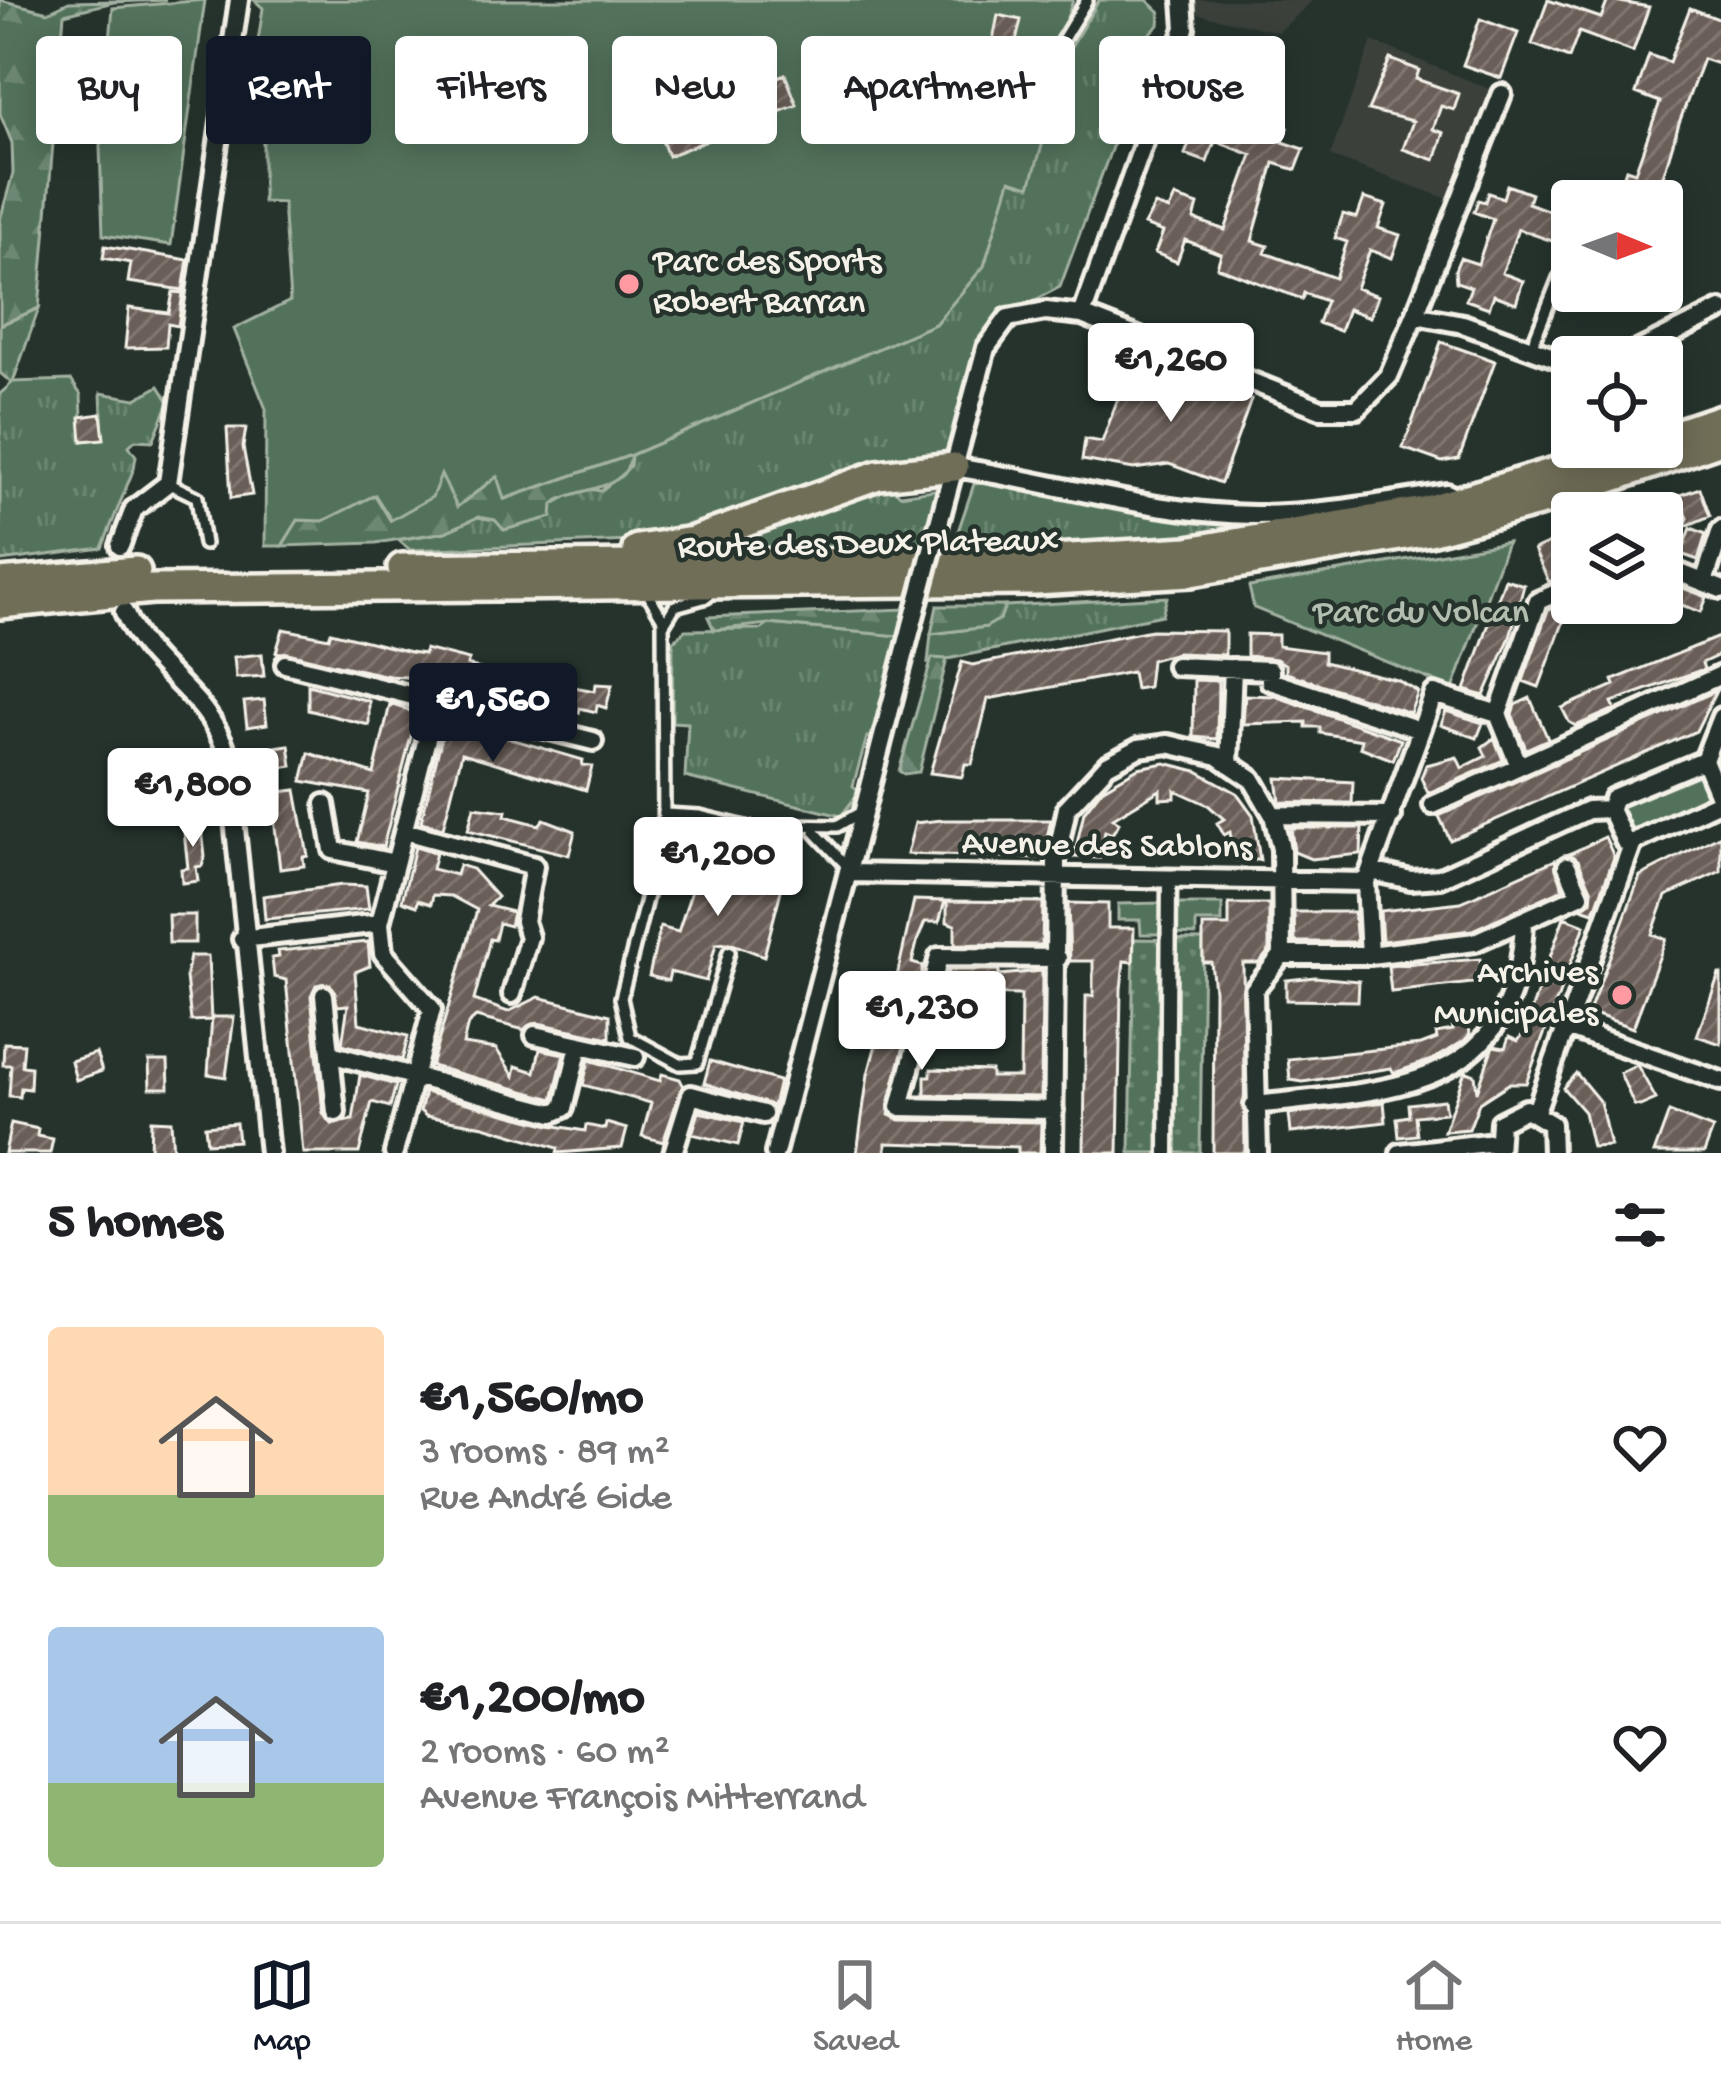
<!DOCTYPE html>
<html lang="en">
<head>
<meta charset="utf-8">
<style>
  body { margin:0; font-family:"Gochi Hand",sans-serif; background:#f6f6f6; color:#202124; height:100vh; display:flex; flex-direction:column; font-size:45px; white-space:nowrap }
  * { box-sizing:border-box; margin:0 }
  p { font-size:39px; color:#757577 }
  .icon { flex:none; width:66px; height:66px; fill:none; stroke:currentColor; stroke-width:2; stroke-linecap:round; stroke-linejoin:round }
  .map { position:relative; height:1153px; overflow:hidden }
  .details { display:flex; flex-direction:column; background:#fff; flex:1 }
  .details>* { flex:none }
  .guide { position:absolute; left:36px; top:36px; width:1650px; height:108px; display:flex; gap:24px }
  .needle { width:78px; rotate:91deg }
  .controls { position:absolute; left:1551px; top:180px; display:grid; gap:24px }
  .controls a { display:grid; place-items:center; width:132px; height:132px; border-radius:12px; background:#fff; box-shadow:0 6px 30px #0003; font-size:60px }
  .price { position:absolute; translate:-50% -102px; padding:0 27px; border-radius:12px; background:#fff; color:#222; font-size:39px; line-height:78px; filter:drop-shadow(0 3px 6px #0008) }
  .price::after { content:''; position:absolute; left:50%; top:72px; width:36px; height:27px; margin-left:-18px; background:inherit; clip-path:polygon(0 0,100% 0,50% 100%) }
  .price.selected { background:#111827; color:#fff }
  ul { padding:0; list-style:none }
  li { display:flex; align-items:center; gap:36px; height:300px; padding:0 48px }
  li span { display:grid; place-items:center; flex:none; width:336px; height:240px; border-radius:12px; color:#555 }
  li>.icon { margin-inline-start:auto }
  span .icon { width:144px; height:144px; fill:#fffc; stroke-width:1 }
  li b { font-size:51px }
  h2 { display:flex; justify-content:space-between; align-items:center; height:144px; padding:0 48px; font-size:51px }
  .chip { padding:0 42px; border-radius:12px; background:#fff; box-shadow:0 6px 30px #0003; font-size:42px; line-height:108px }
  .chip.selected { background:#111827; color:#fff }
  .menu { display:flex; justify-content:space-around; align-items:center; height:168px; border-top:3px solid #e0e0e0; background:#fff; font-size:33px; color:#757577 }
  .menu a { display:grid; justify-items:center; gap:6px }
  .menu .selected { color:#111827 }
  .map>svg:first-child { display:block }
  .built { fill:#3b403a }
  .grass { fill:url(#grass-tufts); stroke:#a3b2a2; stroke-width:3 }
  .forest { fill:url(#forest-firs); stroke:#a3b2a2; stroke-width:3 }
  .park { fill:#52725b; stroke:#a3b2a2; stroke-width:3 }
  .garden { fill:url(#garden-dots); stroke:#a3b2a2; stroke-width:3 }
  .building { fill:url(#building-hatch); stroke:#f4f1e8; stroke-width:3 }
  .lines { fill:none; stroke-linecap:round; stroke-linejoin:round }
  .service-casing { stroke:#f4f1e8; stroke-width:18 }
  .pedestrian-casing { stroke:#f4f1e8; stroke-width:21 }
  .minor-casing { stroke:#f4f1e8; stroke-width:26 }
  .primary-casing { stroke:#f4f1e8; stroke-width:36 }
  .service { stroke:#26332d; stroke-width:9 }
  .pedestrian { stroke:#26332d; stroke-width:12 }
  .minor { stroke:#26332d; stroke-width:16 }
  .primary { stroke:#716e59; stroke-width:27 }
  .minor-bridge-casing { stroke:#f4f1e8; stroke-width:26; stroke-linecap:butt }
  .minor-bridge { stroke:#26332d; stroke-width:16 }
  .poi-dot { fill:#ff9aa2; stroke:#26332d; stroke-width:4.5 }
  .labels { text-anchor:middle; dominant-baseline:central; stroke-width:9; stroke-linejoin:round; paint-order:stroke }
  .poi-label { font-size:36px; fill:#f4f1e8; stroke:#26332d; text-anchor:start }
  .street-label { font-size:36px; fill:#f4f1e8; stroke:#26332d }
  .park-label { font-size:36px; fill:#b3beb0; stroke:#26332d }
</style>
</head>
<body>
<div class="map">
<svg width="1721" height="1153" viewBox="0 0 1721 1153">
  <defs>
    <pattern id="grass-tufts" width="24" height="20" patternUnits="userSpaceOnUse" patternTransform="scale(3)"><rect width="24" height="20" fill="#52725b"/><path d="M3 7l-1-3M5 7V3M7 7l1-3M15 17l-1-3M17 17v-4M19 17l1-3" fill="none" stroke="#6c8773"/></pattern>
    <pattern id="forest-firs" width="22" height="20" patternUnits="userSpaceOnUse" patternTransform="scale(3)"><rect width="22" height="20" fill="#52725b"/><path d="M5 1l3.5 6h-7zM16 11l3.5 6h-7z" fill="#6c8773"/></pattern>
    <pattern id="garden-dots" width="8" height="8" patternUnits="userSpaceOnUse" patternTransform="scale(3)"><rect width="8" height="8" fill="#52725b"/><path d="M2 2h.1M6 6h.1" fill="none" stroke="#6c8773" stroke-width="1.8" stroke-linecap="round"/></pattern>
    <pattern id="building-hatch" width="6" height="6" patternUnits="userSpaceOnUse" patternTransform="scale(3)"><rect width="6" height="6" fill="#6b5f58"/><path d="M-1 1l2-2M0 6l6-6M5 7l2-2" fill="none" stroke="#817670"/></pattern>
  </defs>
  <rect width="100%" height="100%" fill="#26332d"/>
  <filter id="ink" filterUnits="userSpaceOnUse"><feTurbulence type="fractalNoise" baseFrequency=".00833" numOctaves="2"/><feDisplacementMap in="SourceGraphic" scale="24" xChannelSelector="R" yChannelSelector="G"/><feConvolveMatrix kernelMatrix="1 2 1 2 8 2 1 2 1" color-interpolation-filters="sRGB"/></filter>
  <g filter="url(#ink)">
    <!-- built -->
    <path class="built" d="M1183,0H1313L1279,32L1186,11Z
      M1372,41L1502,94L1459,203L1330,156Z"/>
    <!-- grass -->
    <path class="grass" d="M1099,0H1147L1160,12L1159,25L1120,61L1119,71L1138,77L1060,287L993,322L980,345L945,454L656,540L410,550L398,540L445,532L478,517L495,520L553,504L582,488L601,491L630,466L631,455L935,324L984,266L1010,179L1030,185L1048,122L1029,115L1041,78L1061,63Z
      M39,308L13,382L71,380L81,395L83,441L103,438L101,393L136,399L159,386L169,402L153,441L135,440L129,446L136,456L134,468L102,548L0,561V394L12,383L0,373V325Z
      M885,480L900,495L940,489L918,553L682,554Z
      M994,482L1012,484L1298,519L1213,540L951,552L974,484Z
      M1167,597L1162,615L928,663L931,634L986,627L1005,606Z
      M769,624L900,636L874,739L867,737L853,786L860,791L841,816L685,777L688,723L672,722L673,642L685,630L762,629Z"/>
    <!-- forest -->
    <path class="forest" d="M0,0L48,12L69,2L166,0L114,2L64,14L39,308L0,325V220L13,173L12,143L0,114Z
      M631,455C627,494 578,485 553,504L552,517L504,530L495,520L478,517L445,532L376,543L282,546L298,520H324L375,495L390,520L442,474L458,506L498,476L505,499Z
      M937,606H1005L1000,619L986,627L931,634Z
      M905,609L900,636L769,624L714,630L708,617Z
      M932,658L947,659L919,772L904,774L899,771Z"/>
    <!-- park -->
    <path class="park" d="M205,0L171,245L103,235L100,147L113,8Z
      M254,0H1073L1062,33L1031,67L1041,78L1029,115L1049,122L1030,186L1010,180L984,266L935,324L631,455L504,499L497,476L457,507L441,475L432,497L391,520L375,495L323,521L298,520L282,546H265L266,409L234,329L290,301L283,203L263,202V110L248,108L263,8Z
      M1507,542L1453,689L1254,608L1249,587Z
      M1697,769L1709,798L1632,832L1619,802Z
      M1162,903V934H1141L1140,920H1118V904Z
      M1177,904H1222V922H1196V935L1176,934Z"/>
    <!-- garden -->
    <path class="garden" d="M1134,939L1203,940L1200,1153H1130Z"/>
    <!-- building -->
    <path class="building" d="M1548,0L1601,18L1608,0L1649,7L1633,52L1579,32L1569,58L1532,44Z
      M1690,8L1721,20V65L1703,59L1679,123L1661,183L1683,191L1675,212L1662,208V201H1629L1618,193L1626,169L1635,172L1660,102L1636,93L1649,55L1669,62Z
      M998,15L1021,20L1013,54L991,50Z
      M1480,19L1518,33L1501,78L1463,65Z
      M1227,38L1251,46L1246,59L1260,64L1261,75L1256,88L1236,81L1223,120L1260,132L1264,120L1288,128L1283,142L1304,149L1296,170L1274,163L1252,241L1268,246L1265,253L1335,278L1347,242L1335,238L1343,214L1357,218L1364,198L1386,205L1378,228L1400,235L1392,258L1370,250L1356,288L1378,296L1370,317L1348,309L1340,331L1318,323L1326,301L1304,293L1302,299L1217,267L1221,254L1185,240L1177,262L1155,253L1163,232L1144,225L1155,205L1169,210L1175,197L1198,205L1194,219L1225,230L1252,155L1215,141L1207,162L1185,154L1193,134L1179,129L1188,104L1201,109L1214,74L1201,69L1210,46L1223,50Z
      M1390,59L1419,70L1416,79L1459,94L1454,110L1441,106L1433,129L1444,133L1435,160L1403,149L1413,121L1368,110Z
      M785,74L797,105L668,156L656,125Z
      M1507,185L1531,194L1528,203L1572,219V248L1518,229L1502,273L1523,281L1516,303L1494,295L1489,308L1466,300L1471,287L1456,282L1455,270L1460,258L1478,264L1493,219L1474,212L1478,200L1485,202L1488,193L1503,198Z
      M105,246L188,260L183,290L128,282L131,263L103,258Z
      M173,292L183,293L178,326L168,324L166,347L125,348L129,308L169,313Z
      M1441,342L1495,361L1459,459L1442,462L1403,448Z
      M1145,361L1251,400L1221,483L1169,464L1134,469L1082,460L1085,439L1102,442L1129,368L1141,372Z
      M101,414L104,439L82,441L80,417Z
      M227,428H246L243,447L252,495L231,498Z
      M1700,488L1710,516L1684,527L1688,518L1680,495Z
      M1691,528L1706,534L1698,560L1681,554Z
      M1554,541L1569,574L1549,582L1534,550Z
      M1505,579L1524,585L1510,637L1484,696L1465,690Z
      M1662,580L1707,597L1701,612L1662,598Z
      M1572,600L1593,603L1566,615L1539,687L1523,681L1548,610Z
      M283,629L329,638L331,632L410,652L424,654L425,649L469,660L467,665L480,669L595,691L596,684L612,685L606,708L597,705L596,712L580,708L579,713L511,696L510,701L495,696L493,701L470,695L471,690L452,685L453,680L389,676L276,652Z
      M1151,630L1225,631V655L1177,653L1151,660L1148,687L1135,689L1132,672L988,699L972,764H965L962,777L930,773L962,662L973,665Z
      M1247,634L1278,635V646L1324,652V662L1397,680L1418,692L1410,713L1286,673V665L1276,659L1247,656Z
      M1721,636V654L1702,663L1704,669L1612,702L1615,709L1576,726L1569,722L1562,708L1615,685L1613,680Z
      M262,654L264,676L236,678L234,657Z
      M1194,680L1218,681L1217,739L1193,737Z
      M308,685L369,701V725L308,710Z
      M1716,691L1696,731L1450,840L1439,816Z
      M1245,695L1275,696L1401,740L1393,760L1360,747L1362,740L1320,733V727H1306V722L1243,724Z
      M1530,698L1548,739L1526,749L1512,714L1515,705Z
      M264,700L267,724L247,727L244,702Z
      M390,704L417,713L383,847L357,842L369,793L302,781L309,753L374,774Z
      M1446,711L1483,723L1477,738L1441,725Z
      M446,720L583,760L582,765L592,766L586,790L462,753L443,828L421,822Z
      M1494,738L1503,760L1428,793L1421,778L1426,765L1457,757L1462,768L1486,756L1482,747Z
      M289,745L292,766L256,772L254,756L261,755L260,749Z
      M1165,763L1197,771L1237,793L1253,815L1260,860H1235L1230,832L1224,835L1217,823L1224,819L1208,805L1175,790V798L1160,799V790L1113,818L1119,823L1112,834L1105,831L1100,858L1074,857L1084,812L1102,789L1138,768Z
      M1277,778L1353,782L1352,803L1280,802Z
      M296,790L308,856L303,857L304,866L280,869L271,793Z
      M474,807L506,811L505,816L539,825L544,819L575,831L569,855L468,830Z
      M201,820L205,857L202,866L196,867L198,881L182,883L181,869L188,868L183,822Z
      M942,820H1051L1042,858L907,854L915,823Z
      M1291,828H1362L1361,854L1311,859L1294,852Z
      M1721,835V871L1666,896L1652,934L1666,939L1633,1028L1589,1012L1640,876Z
      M1605,837L1614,857L1594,912L1582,908L1591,901L1592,891L1578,860L1569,854Z
      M415,847L436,853L432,869L456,875L459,865L472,869L497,897L488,906L513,912L510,926L499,923L495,940L490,939L474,1000L508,1012L539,997L610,1015V1038L538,1023L524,1030L476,1017L468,1024L463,1044L496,1049L514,1076L516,1066L535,1072L540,1049L564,1054L553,1099L431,1066L477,910L451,896L433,895L431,904L418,900L417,906L402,901Z
      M704,853L745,864L743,872L783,883L764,956L730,943L716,944L706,981L670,972L668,981L649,976L660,927L678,932Z
      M1555,860L1563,889L1472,930L1382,941L1380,911L1461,902Z
      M342,885L366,886L369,909L265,919L263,896Z
      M914,900L945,901L939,922H925L918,939L912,963L922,966V973L889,1115L900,1120L1041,1122L1040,1153H1018V1147L886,1143V1153H857L868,1074L879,1033L884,1035Z
      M947,901L1043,902L1042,945L955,944V925L947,922Z
      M1068,903L1108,904V928H1134L1133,962L1124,961L1121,989L1118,1153H1084L1086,996H1093V961H1070Z
      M1229,904H1269V951L1259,963H1243L1245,1153H1213L1214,990L1211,962H1203V926H1229Z
      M1294,912H1354L1357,942H1295Z
      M168,915H195V943H169Z
      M1564,917L1585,925L1526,1083H1510L1479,1103L1469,1129L1444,1131L1465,1071L1475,1075L1477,1092L1493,1046L1505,1048L1509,1037L1518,1041L1523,1034Z
      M368,942L370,966L355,972L359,1023L408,1036L404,1053L402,1060L342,1044L348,1005L338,1006L330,984L316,985L311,996L323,1113L332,1124L353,1120L360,1075L396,1085L390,1107L372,1102L359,1153H303L286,980L274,977L272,958L279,957L278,951Z
      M190,956H208L211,1020L191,1021L186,977Z
      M1480,959L1482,982L1391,992L1388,966Z
      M949,970H999V975L1042,971L1041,1097L925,1095V1076H931V1069L991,1071V1077H1020L1021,995L948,994Z
      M1719,974H1721V1044L1697,1036Z
      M1315,977L1359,981L1358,1001L1286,1000V980Z
      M212,1017H234L226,1077L208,1074Z
      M1468,1020L1470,1034L1464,1041L1432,1060L1394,1073L1391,1068L1303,1082L1290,1080L1288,1059L1421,1045L1437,1039L1436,1033L1453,1030L1452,1022Z
      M4,1043L24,1044L22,1066L31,1067L30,1089L21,1088L20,1097L9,1096L11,1065H3Z
      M96,1053L102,1071L76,1080L71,1061Z
      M589,1060L660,1081L662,1074L680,1079L683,1085L663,1142L642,1136L651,1103L583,1085Z
      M149,1061H168L169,1088H150Z
      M710,1061L779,1081L773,1106L704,1083Z
      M1637,1065L1656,1099L1640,1106L1634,1105L1620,1073Z
      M1576,1073L1600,1102L1610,1146L1592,1147L1584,1112L1563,1088Z
      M425,1092L550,1125L585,1131L586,1125L605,1129L606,1123L627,1129L622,1148L557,1153L558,1148L484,1126L426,1116L420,1111Z
      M1444,1100L1446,1113L1415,1116L1417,1135L1399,1137L1397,1118L1409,1116L1408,1104Z
      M1384,1102L1386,1122L1291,1133L1289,1114Z
      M699,1112L744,1122L738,1145L692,1134Z
      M1669,1112L1713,1129L1704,1153H1654Z
      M151,1120L171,1121L173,1152L150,1151Z
      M11,1123L38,1129L37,1136L53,1139L50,1153H5Z
      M236,1123L238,1141L207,1143L205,1126Z"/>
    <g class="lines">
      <!-- service casing -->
      <g class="service-casing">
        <path id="service" d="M1043,53L1051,59L1087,0
          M1531,348L1559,278
          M168,483L197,497L204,544
          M647,592L663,619L664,828L621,998L630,1037L680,1064L697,1063L729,952
          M664,624L675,606L707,597
          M665,814L700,816L782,836L790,825L837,826L863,811
          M815,832L848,867"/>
      </g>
      <!-- pedestrian casing -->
      <g class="pedestrian-casing">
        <path id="pedestrian" d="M1167,1153L1169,881"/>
      </g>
      <!-- minor casing -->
      <g class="minor-casing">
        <path id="minor" d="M1082,315L1321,409H1357L1389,376L1415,315L1463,324L1572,364
          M1415,315L1502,94
          M1625,357L1721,310
          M954,467C1054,482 1152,514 1255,515C1319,515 1383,503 1447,493
          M942,512L986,348L1008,318L1046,311L1082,315L1185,28L1183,0
          M1568,535L1572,544
          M120,546L134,509L168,483L239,0
          M1662,566L1721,589
          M1704,582L1721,530
          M124,612C150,673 205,688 227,753L269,1153
          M285,664L593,741
          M1176,666L1270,670V681L1420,730
          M1704,760L1721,717
          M1229,764L1233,668
          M1519,766L1498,714L1538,601L1572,586
          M325,804L333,850L395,863
          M1433,805L1721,675
          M1610,809L1613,798L1704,760L1721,801
          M1610,809L1625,842H1633
          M1273,815L1392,816
          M404,831L534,866L524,921L529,937L512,994
          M1633,842L1721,801
          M1371,871L1411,880L1440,878L1588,810L1610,809
          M848,873L1366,882
          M242,939L380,923
          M1282,955H1370L1475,942L1580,895L1567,866
          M1370,955L1366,882L1434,694L1498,714
          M324,995L336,1112
          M1569,1028L1721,1081
          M535,1035L635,1057
          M330,1054L553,1113L564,1108L579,1046
          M1254,1105C1389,1090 1519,1093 1524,920
          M1054,1110L900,1107L939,957L1058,958
          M1536,1111L1633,842
          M394,1153L432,1009L383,953L380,923L436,703
          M673,1153L691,1095L763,1114
          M775,1153L912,625
          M1053,1153L1056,861L1067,808L1107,765L1139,748L1168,744L1218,756L1252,779L1273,815L1281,849L1282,955L1254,990L1258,1153
          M1400,1153L1495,1142
          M1498,1153L1500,1122L1526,1109L1551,1124L1552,1153"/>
      </g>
      <!-- primary casing -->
      <g class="primary-casing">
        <path id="primary" d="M1662,439L1721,419
          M637,549L693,541L878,475L954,467
          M402,568L1037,560L1188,551L1424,511L1639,447
          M0,583L136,571
          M0,604L152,589L1035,581L1191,572L1429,531L1550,499L1721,440"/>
      </g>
      <!-- service -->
      <use href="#service" class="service"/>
      <!-- pedestrian -->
      <use href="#pedestrian" class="pedestrian"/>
      <!-- minor -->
      <use href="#minor" class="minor"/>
      <!-- primary -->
      <use href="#primary" class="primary"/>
      <!-- minor-bridge casing -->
      <g class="minor-bridge-casing">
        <path id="minor-bridge" d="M912,625L942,512"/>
      </g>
      <!-- minor-bridge -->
      <use href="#minor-bridge" class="minor-bridge"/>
    </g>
  </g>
  <!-- markers -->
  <g class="poi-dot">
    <circle cx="629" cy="284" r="12"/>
    <circle cx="1622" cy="995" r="12"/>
  </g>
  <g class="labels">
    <!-- poi labels -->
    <g class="poi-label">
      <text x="653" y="263">Parc des Sports<tspan x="653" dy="41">Robert Barran</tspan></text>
      <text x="1598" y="974" text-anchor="end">Archives<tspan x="1598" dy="41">Municipales</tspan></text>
    </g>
    <!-- street labels -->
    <g class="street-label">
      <text transform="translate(868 546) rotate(-1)">Route des Deux Plateaux</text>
      <text transform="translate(1107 848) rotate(1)">Avenue des Sablons</text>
    </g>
    <!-- park labels -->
    <g class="park-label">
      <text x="1421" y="614">Parc du Volcan</text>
    </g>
  </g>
</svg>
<div class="controls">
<a><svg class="needle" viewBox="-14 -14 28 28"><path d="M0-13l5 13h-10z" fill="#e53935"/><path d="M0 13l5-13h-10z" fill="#757577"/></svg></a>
<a><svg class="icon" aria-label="locate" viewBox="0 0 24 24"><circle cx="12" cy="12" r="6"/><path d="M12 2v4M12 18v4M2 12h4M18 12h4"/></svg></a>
<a><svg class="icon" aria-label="layers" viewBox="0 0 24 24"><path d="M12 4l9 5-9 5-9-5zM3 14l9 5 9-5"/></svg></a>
</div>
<b class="price" style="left:1171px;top:425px">€1,260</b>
<b class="price selected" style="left:493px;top:765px">€1,560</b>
<b class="price" style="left:193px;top:850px">€1,800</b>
<b class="price" style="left:718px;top:919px">€1,200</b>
<b class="price" style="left:922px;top:1073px">€1,230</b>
<div class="guide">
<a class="chip">Buy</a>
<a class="chip selected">Rent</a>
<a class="chip">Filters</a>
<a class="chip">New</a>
<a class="chip">Apartment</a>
<a class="chip">House</a>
</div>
</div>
<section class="details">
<h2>5 homes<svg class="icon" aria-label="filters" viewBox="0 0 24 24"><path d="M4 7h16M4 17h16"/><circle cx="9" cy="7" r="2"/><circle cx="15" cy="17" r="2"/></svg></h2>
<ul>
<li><span style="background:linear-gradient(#ffd9b3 70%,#8fb573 0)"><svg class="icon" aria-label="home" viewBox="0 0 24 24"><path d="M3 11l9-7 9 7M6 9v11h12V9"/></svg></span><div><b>€1,560/mo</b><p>3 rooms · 89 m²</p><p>Rue André Gide</p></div><svg class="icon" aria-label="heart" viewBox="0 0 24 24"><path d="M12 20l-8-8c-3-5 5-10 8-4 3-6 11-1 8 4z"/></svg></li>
<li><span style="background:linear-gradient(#a9c7e8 65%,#8fb573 0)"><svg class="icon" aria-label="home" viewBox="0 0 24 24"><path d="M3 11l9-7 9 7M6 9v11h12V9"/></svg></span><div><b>€1,200/mo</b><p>2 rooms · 60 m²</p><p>Avenue François Mitterrand</p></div><svg class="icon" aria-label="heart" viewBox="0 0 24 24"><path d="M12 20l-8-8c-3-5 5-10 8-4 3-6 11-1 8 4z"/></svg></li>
</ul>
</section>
<nav class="menu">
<a class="selected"><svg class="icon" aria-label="map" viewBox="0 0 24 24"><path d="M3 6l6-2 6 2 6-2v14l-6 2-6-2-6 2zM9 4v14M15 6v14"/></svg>Map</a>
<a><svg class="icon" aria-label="saved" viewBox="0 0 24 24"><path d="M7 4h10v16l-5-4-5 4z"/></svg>Saved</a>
<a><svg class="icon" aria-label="home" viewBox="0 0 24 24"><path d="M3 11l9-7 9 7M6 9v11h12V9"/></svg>Home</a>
</nav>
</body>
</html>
